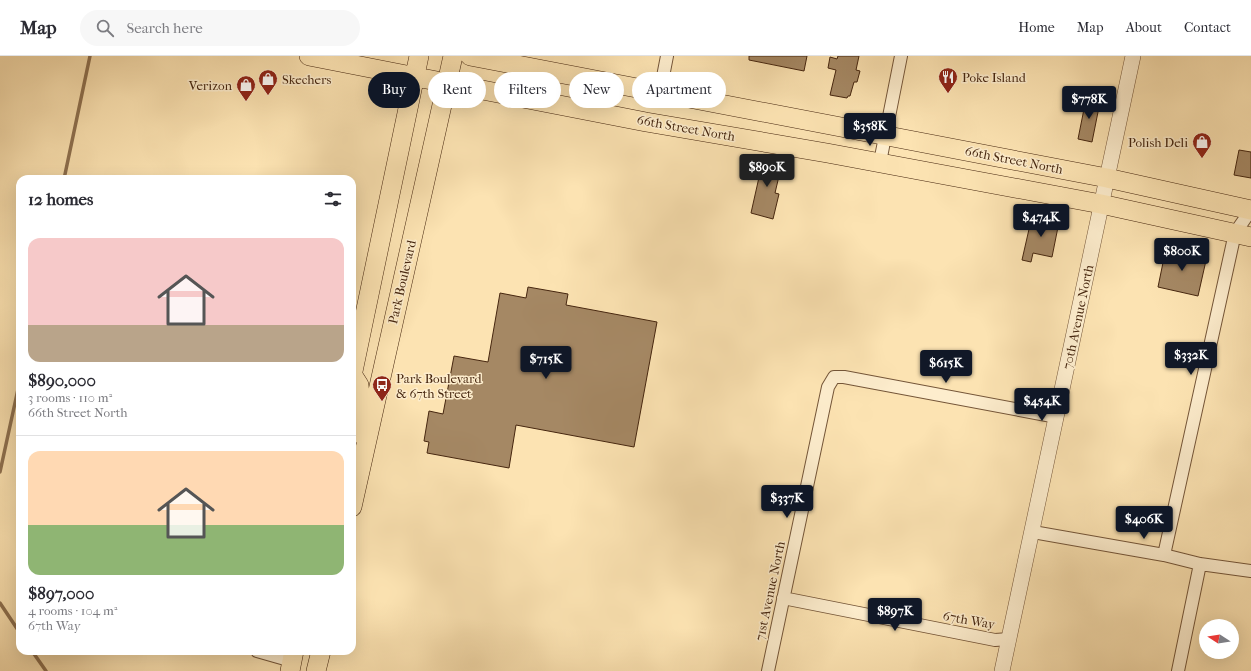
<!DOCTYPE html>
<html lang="en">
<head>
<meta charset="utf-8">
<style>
  body { margin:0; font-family:"IM FELL French Canon",serif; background:#f7f7f7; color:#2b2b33; height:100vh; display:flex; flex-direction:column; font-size:15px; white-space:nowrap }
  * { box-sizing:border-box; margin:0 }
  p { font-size:13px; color:#7c7c81 }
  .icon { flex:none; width:22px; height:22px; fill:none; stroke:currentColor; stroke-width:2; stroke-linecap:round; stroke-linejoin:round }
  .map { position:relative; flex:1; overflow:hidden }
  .sheet { position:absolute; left:16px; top:119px; width:340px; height:480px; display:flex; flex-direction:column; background:#fff; border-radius:12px; box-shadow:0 4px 16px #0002 }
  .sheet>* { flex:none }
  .guide { position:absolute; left:368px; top:16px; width:380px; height:36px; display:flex; gap:8px }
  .needle { width:26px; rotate:282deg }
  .buttons { position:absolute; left:1199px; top:563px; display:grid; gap:8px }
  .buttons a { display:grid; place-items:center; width:40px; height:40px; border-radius:50%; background:#fff; box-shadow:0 4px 16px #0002; font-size:20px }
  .price { position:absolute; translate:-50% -34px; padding:0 9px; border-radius:4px; background:#111827; color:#fff; font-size:13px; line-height:26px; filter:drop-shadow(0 1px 2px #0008) }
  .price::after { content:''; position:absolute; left:50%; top:24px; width:12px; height:9px; margin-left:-6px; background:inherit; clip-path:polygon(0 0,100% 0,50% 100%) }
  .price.current { background:#222; color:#fff }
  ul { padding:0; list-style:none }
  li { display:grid; align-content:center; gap:8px; height:212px; padding:0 12px }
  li+li { border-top:1px solid #e1e1e2 }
  li span { display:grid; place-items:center; height:124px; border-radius:12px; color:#555 }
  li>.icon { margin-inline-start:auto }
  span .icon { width:72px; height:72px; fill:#fffc; stroke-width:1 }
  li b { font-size:17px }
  h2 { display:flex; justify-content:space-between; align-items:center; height:48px; padding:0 12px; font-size:17px }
  .tag { padding:0 14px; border-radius:18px; background:#fff; box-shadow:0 4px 16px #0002; font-size:14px; line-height:36px }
  .tag.current { background:#111827; color:#fff }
  header { display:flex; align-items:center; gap:24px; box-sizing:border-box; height:56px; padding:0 20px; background:#fff; border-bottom:1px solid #e1e1e2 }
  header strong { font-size:19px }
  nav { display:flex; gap:22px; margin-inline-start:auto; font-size:14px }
  .search { width:280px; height:36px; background:#f7f7f7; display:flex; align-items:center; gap:10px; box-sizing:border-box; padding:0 14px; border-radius:22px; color:#7c7c81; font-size:15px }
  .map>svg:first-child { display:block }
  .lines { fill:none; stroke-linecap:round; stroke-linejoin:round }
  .stream { stroke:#8e7150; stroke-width:3.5 }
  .building { fill:#a58864; stroke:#46260f }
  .minor-casing { stroke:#745538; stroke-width:14 }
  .tertiary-casing { stroke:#745538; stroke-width:16 }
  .primary-casing { stroke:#46260f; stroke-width:20 }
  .minor { stroke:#fdedcd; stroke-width:12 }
  .tertiary { stroke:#fdedcd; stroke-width:15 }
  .primary { stroke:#fce3b2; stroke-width:19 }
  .labels { text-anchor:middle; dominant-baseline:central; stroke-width:3; stroke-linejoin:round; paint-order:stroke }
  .poi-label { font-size:13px; fill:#46260f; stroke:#fdedcd; text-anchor:start }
  .street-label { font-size:13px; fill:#46260f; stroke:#fdedcd }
</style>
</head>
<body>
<header>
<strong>Map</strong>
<div class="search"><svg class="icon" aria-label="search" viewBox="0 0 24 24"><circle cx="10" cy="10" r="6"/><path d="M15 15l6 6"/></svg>Search here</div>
<nav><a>Home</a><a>Map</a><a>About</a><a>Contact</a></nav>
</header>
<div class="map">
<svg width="1251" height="615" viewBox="0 0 1251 615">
  <rect width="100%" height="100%" fill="#fce3b2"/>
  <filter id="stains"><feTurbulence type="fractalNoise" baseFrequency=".005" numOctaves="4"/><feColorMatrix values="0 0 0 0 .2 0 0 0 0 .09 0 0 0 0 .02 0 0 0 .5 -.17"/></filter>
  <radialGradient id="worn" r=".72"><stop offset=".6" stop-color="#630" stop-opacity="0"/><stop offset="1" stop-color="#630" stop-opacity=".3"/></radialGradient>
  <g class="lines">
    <!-- stream -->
    <path class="stream" d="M64,123L90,0
      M0,416L20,324
      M0,547L20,577
      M32,595L46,615"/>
  </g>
  <!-- building -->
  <path class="building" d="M749,0H807L804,15L749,4Z
    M838,0H859L856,14L860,15L857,26H854L850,40H848L847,42L830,39L836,14L828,12L830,1L837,3Z
    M1086,43L1100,46L1092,86L1078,83Z
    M1239,94L1251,96V122L1234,119Z
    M764,99L783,103L775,137L779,138L773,163L751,157Z
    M1032,160L1059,166L1052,201L1033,197L1031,206L1022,204Z
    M1166,192L1207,200L1198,240L1158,231Z
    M528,231L568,238L566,249L657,266L634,391L516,369L509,412L427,397L429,386L424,385L429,355L443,358L454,300L488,306L500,237L526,242Z"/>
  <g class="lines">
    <!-- minor casing -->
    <g class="minor-casing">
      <path id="minor" d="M660,36L667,0
        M880,106L901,0
        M1033,476L1164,499L1200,508L1251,515
        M1164,499L1235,177L1251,154
        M783,542L995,584L1009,583
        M257,595L292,605
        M768,615L828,331L834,321H844L1057,361
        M1178,615L1200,508"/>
    </g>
    <!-- tertiary casing -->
    <g class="tertiary-casing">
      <path id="tertiary" d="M1002,615L1133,0"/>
    </g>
    <!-- primary casing -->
    <g class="primary-casing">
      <path id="primary" d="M309,0L646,66L827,97L1101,148L1251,181
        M470,0L1107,122L1251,154
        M352,320L419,0
        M352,378L360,341L359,329L352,318
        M352,451L453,0
        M290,615L294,595
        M316,615L321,595"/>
    </g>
    <!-- minor -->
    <use href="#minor" class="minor"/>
    <!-- tertiary -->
    <use href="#tertiary" class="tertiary"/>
    <!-- primary -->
    <use href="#primary" class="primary"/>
  </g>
  <!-- icons -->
  <defs>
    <g id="restaurant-pin" transform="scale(1)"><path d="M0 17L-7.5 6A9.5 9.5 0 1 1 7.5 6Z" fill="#8f2418" stroke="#fdedcd"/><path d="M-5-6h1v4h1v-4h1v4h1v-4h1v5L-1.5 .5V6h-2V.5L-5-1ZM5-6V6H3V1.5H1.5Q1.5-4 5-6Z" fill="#fff"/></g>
    <g id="shop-pin" transform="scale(1)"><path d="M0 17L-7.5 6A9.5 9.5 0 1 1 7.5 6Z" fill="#8f2418" stroke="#fdedcd"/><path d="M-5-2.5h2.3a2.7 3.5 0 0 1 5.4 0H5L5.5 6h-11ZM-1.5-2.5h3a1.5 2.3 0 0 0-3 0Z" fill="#fff"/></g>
    <g id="bus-pin" transform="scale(1)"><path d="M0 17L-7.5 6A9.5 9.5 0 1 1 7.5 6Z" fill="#8f2418" stroke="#fdedcd"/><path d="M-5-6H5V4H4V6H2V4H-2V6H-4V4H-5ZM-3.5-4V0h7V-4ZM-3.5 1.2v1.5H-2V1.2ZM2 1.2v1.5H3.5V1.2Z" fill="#fff"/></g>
  </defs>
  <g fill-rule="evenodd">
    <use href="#restaurant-pin" x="948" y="21"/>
    <use href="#shop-pin" x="268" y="23"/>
    <use href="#shop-pin" x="246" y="29"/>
    <use href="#shop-pin" x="1202" y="86"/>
    <use href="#bus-pin" x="382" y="329"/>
  </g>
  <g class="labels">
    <!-- poi labels -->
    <g class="poi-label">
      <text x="962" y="21">Poke Island</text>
      <text x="282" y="23">Skechers</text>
      <text x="232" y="29" text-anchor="end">Verizon</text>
      <text x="1188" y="86" text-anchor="end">Polish Deli</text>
      <text x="396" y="322">Park Boulevard<tspan x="396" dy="15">&amp; 67th Street</tspan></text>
    </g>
    <!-- street labels -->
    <g class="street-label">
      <text transform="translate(686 72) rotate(10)">66th Street North</text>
      <text transform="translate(1014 104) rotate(11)">66th Street North</text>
      <text transform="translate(402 226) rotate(-77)">Park Boulevard</text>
      <text transform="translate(1078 261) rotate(-78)">70th Avenue North</text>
      <text transform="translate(770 535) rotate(-78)">71st Avenue North</text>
      <text transform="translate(969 564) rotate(10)">67th Way</text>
    </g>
  </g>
  <rect width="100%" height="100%" filter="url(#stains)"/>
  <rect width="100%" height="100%" fill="url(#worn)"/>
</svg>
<div class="buttons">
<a><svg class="needle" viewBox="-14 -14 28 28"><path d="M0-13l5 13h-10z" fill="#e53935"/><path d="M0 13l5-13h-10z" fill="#7c7c81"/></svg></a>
</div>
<b class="price" style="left:1089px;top:64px">$778K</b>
<b class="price" style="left:870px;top:91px">$358K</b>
<b class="price current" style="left:767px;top:132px">$890K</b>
<b class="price" style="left:1041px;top:182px">$474K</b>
<b class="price" style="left:1182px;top:216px">$800K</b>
<b class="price" style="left:1191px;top:320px">$332K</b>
<b class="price" style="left:546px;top:324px">$715K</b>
<b class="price" style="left:946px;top:328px">$615K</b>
<b class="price" style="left:1042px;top:366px">$454K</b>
<b class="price" style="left:787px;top:463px">$337K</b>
<b class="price" style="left:1144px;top:484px">$406K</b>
<b class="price" style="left:895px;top:576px">$897K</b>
<div class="guide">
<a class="tag current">Buy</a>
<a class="tag">Rent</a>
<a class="tag">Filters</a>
<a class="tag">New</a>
<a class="tag">Apartment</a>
</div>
<section class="sheet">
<h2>12 homes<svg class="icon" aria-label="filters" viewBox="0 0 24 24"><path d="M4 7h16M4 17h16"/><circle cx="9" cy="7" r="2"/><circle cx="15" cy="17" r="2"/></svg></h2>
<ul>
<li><span style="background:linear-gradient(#f6c9c9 70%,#b9a48a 0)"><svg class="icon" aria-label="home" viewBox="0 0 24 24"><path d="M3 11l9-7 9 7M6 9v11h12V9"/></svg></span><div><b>$890,000</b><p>3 rooms · 110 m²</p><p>66th Street North</p></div></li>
<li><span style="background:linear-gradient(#ffd9b3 60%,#8fb573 0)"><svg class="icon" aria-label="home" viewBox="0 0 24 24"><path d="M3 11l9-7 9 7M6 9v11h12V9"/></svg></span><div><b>$897,000</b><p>4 rooms · 104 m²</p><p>67th Way</p></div></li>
</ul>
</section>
</div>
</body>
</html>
